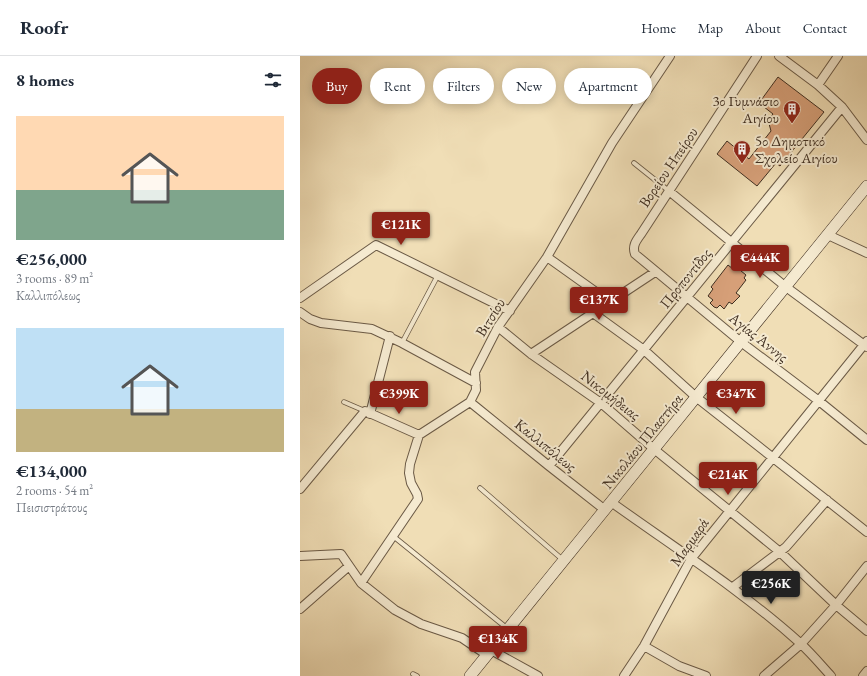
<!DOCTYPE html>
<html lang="en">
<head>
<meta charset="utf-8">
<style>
  body { margin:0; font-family:"EB Garamond",serif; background:#f6f6f7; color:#1f2937; height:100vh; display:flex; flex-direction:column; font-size:15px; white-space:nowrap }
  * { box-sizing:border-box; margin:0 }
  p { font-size:13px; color:#747a83 }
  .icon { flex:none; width:22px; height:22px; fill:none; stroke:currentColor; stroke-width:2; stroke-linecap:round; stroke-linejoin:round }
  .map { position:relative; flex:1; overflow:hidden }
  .panel { display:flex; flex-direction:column; background:#fff; width:300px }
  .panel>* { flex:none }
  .hud { position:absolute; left:12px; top:12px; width:380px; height:36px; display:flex; gap:8px }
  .price { position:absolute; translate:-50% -34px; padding:0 9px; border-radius:4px; background:#8f2418; color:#fff; font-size:13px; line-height:26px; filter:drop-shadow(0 1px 2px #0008) }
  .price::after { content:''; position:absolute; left:50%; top:24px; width:12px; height:9px; margin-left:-6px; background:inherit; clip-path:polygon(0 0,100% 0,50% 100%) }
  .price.current { background:#222; color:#fff }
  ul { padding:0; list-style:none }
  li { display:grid; align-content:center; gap:8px; height:212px; padding:0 16px }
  li span { display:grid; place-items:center; height:124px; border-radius:0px; color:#555 }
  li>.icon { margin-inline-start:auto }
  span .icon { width:72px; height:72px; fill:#fffc; stroke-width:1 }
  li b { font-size:17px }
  h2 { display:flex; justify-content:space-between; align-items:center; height:48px; padding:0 16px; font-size:17px }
  .tag { padding:0 14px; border-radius:18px; background:#fff; box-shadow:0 2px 10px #0003; font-size:14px; line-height:36px }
  .tag.current { background:#8f2418; color:#fff }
  header { display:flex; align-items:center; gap:24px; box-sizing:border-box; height:56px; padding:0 20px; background:#fff; border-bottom:1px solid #e0e1e3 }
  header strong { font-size:19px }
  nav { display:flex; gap:22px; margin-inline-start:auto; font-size:14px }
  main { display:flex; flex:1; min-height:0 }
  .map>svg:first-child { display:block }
  .building { fill:#d69f78; stroke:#3f2e20 }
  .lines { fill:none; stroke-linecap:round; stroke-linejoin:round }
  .service-casing { stroke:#6b5a46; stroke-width:5.5 }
  .minor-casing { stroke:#6b5a46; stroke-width:10 }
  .secondary-casing { stroke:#3f2e20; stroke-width:12 }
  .service { stroke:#f5ead0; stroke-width:4 }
  .minor { stroke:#f5ead0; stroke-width:8 }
  .secondary { stroke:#f5ead0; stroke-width:11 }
  .labels { text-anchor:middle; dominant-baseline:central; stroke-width:4; stroke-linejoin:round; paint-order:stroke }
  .poi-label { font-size:15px; fill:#3f2e20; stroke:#f5ead0; text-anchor:end }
  .street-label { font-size:15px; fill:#3f2e20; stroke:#f5ead0 }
</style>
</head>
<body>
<header>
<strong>Roofr</strong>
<nav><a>Home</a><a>Map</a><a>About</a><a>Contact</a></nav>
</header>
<main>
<section class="panel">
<h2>8 homes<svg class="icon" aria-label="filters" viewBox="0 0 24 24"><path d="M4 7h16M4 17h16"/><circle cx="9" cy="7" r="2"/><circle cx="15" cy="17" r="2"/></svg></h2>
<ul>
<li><span style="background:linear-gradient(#ffd9b3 60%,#7fa58c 0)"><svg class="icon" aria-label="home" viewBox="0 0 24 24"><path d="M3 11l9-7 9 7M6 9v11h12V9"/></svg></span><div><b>€256,000</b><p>3 rooms · 89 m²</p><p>Καλλιπόλεως</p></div></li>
<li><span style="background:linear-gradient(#bfe0f5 65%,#c2b280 0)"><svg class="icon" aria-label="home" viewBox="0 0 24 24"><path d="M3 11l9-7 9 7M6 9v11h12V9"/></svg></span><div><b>€134,000</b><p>2 rooms · 54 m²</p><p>Πεισιστράτους</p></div></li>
</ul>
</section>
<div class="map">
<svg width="567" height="620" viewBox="0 0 567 620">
  <rect width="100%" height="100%" fill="#f0deb6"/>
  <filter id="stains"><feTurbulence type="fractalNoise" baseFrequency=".005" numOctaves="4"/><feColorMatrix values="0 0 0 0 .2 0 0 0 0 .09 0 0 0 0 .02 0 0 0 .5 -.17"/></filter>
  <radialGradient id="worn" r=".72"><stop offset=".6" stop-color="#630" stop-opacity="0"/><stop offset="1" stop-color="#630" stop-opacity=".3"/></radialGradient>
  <!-- building -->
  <path class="building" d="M478,21L524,56L480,110L476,107L457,130L417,98L427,85L449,103L471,75L468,64L473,58L459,47Z
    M428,209L433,213L435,210L446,219L444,222L446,224L436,237L440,240L432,248L429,246L424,253L420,249L417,252L414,251L410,247L413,244L408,240L413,233L411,231Z"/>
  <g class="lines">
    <!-- service casing -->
    <g class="service-casing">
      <path id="service" d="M334,107L369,135
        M102,287L138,219
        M44,346L65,355
        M180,432L263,504
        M93,480L208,573
        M113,618L117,620"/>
    </g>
    <!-- minor casing -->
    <g class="minor-casing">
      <path id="minor" d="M457,0L341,178C336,185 332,190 335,198L441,286L519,345L567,384
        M479,0L518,29L542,51L567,84
        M518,29L538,0
        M369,135L486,231L567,291
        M528,179L567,197
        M247,201L310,246
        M0,242L76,189L210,255
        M0,256L10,263L21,267L72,273L102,287L176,327
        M293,257L344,294L396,341L567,476
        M198,271L231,298L301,347L354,393L480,496L536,549L567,575
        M231,298L355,216
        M170,346L249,410L305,454
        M70,358L90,280
        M249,410L542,51
        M0,433L65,355L119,379
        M311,446C375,492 441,534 500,587C511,597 521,609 531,620
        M0,500L41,498L61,527L95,554L121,568L162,582L187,599
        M61,527L118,443L117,438L111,427L109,417L110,408L119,379L170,346L176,334L175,316L198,271L247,201L312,87L370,0
        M433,531L486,491L527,444
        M0,553L49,510
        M344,590L379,610L406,620
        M191,594L238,620
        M324,620L344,590L391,503L567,285
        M464,620L501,588L536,549L567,510
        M563,620L567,615"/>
    </g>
    <!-- secondary casing -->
    <g class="secondary-casing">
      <path id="secondary" d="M170,620L567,130"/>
    </g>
    <!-- service -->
    <use href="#service" class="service"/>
    <!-- minor -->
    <use href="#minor" class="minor"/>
    <!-- secondary -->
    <use href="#secondary" class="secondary"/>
  </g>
  <!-- icons -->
  <defs>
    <g id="building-pin" transform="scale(0.9)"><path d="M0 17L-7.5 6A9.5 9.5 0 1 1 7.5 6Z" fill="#8f2418" stroke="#f5ead0"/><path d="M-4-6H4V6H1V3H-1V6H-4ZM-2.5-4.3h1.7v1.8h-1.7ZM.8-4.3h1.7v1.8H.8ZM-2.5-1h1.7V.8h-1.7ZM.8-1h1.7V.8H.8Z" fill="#fff"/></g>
  </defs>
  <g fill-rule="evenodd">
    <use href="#building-pin" x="492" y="53"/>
    <use href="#building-pin" x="442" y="93"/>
  </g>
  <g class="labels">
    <!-- poi labels -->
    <g class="poi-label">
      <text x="479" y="44">3ο Γυμνάσιο<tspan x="479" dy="17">Αιγίου</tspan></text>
      <text x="455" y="84" text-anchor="start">5ο Δημοτικό<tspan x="455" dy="17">Σχολείο Αιγίου</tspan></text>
    </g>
    <!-- street labels -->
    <g class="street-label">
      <text transform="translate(368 111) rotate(-56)">Βορείου Ηπείρου</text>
      <text transform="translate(385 222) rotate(-51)">Προποντίδος</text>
      <text transform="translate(190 261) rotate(-58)">Βιτσίου</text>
      <text transform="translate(459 281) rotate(38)">Αγίας Άννης</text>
      <text transform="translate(311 339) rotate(38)">Νικομήδειας</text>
      <text transform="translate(342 385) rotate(-51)">Νικολάου Πλαστήρα</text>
      <text transform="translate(246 389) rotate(39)">Καλλιπόλεως</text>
      <text transform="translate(389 486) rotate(-55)">Μαρμαρά</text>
    </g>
  </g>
  <rect width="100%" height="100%" filter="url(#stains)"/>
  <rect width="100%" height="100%" fill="url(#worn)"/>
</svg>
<b class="price" style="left:101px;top:190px">€121K</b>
<b class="price" style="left:460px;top:223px">€444K</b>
<b class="price" style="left:299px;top:265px">€137K</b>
<b class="price" style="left:99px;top:359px">€399K</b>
<b class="price" style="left:436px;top:359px">€347K</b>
<b class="price" style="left:428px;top:440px">€214K</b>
<b class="price current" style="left:471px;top:549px">€256K</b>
<b class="price" style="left:198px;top:604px">€134K</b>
<div class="hud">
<a class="tag current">Buy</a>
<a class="tag">Rent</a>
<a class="tag">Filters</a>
<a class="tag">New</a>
<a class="tag">Apartment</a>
</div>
</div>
</main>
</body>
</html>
